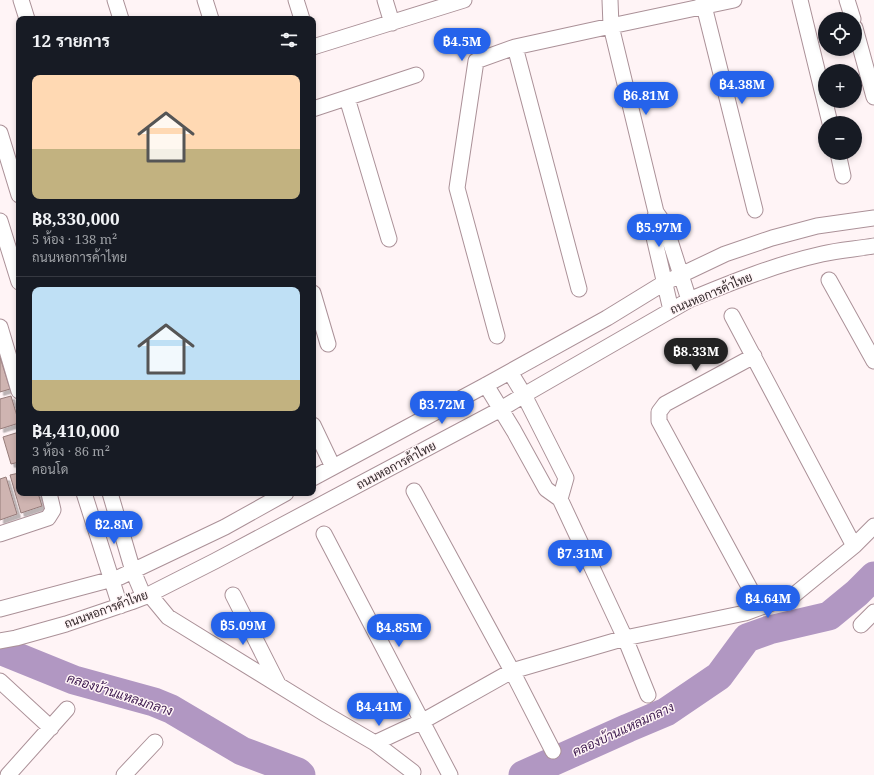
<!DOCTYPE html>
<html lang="th">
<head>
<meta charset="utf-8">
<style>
  body { margin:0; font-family:"Noto Serif",Sarabun,serif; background:#20242c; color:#f1f3f6; height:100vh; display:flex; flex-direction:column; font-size:15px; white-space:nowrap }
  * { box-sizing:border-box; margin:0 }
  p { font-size:13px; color:#9ea1a6 }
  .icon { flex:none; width:22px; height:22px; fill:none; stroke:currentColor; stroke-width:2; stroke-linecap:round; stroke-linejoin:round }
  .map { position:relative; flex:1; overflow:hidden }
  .side { position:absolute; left:16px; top:16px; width:300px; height:480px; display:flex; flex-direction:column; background:#171b24; border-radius:8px; box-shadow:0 2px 6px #0003 }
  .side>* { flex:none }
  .controls { position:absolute; left:818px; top:12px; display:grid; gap:8px }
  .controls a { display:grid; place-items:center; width:44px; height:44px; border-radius:50%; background:#171b24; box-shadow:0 2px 6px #0003; font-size:20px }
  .price { position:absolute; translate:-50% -34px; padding:0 9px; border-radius:14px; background:#2563eb; color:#fff; font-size:13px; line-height:26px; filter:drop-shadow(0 1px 2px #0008) }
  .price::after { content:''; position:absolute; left:50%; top:24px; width:12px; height:9px; margin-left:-6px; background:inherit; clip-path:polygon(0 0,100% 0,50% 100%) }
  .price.current { background:#222; color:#fff }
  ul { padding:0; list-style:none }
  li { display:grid; align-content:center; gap:8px; height:212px; padding:0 16px }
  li+li { border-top:1px solid #363941 }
  li span { display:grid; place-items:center; height:124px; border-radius:8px; color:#555 }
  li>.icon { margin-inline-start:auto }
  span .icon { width:72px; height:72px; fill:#fffc; stroke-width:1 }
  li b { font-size:17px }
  h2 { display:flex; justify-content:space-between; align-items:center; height:48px; padding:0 16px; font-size:17px }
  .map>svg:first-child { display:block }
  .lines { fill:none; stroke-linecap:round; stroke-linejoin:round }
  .river { stroke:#b197c2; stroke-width:29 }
  .building { fill:#cfb4b1; stroke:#967c7a; filter:url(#shadow) }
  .street-casing { stroke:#ab9198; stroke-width:17 }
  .street { stroke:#fff; stroke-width:15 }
  .labels { text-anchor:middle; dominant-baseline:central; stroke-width:3; stroke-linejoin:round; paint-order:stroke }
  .street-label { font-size:12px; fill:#32282a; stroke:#fff4f6 }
  .water-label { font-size:13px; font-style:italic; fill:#3e1b50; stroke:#fff4f6 }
</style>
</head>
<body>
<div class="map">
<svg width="874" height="775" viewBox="0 0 874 775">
  <defs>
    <filter id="shadow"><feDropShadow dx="3.5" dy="3.5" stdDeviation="0" flood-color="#0004"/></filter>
  </defs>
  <rect width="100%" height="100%" fill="#fff4f6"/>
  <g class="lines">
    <!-- river -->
    <path class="river" d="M0,650L74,680L154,702L171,709L242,751L298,772L301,775
      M523,775L628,728L666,712L719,676L747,638L769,630L829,616L857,593L874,576"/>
  </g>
  <!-- building -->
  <path class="building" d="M0,357L10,389L0,392Z
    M11,396L19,423L0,429V399Z
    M19,432V462L11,464L3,437Z
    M19,473V493H38L42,506L21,513L10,475Z
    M6,477L17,514L0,520V479Z"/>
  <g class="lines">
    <!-- street casing -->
    <g class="street-casing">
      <path id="street" d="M21,0L27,19
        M115,0L121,19
        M205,0L211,19
        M296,0L302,19
        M385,0L392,23
        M610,0L611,26L656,212L653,233L671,310
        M703,0L704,6L755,210
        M800,0L830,123
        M847,0L853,19
        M855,28L874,97
        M313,47L464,0
        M515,47L579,289
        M347,98L389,239
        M313,109L416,75
        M0,133L19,195
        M838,153L843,176
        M656,212L665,225L689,300
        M0,221L19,282
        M829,280L874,361
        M313,293L328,344
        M732,316L854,546
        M0,327L19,391
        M497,336L457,188L476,61L515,47L611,26L734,0
        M754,356L665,404L659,412V421L760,607
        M510,372L524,395L566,478L560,499
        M486,385L514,431L546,489L560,499L625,638L648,695
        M313,425L333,467
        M313,478L486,385L607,318L664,283L725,254L772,238L817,226L874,218
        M414,491L512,671L553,751
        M84,493L120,606
        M110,493L133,571L144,597
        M0,534L48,518L53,510L49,493
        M324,534L450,775
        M149,594L168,617L327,715L375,743L407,728L423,721L512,671L625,638L745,613L794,595L854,546L874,526
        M233,595L278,684
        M0,609L120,577L225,527L286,493
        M861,625L874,612
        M0,641L16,638L66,624L131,602L144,597L215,561L501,409L524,395L689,300C732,282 777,264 822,254C839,250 857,249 874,246
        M0,681L51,728
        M375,743L413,772
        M8,775L67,709
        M124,775L155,742"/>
    </g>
    <!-- street -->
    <use href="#street" class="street"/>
  </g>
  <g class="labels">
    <!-- street labels -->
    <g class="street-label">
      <text transform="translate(711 293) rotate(-23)">ถนนหอการค้าไทย</text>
      <text transform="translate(396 465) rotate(-28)">ถนนหอการค้าไทย</text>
      <text transform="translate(106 609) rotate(-20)">ถนนหอการค้าไทย</text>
    </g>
    <!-- water labels -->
    <g class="water-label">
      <text transform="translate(120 694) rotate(18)">คลองบ้านแหลมกลาง</text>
      <text transform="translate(623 729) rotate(-25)">คลองบ้านแหลมกลาง</text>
    </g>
  </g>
</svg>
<div class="controls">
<a><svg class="icon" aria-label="locate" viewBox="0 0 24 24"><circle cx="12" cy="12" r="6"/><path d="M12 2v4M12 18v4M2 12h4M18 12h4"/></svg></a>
<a>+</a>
<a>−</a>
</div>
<b class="price" style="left:462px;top:62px">฿4.5M</b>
<b class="price" style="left:742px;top:105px">฿4.38M</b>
<b class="price" style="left:646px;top:116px">฿6.81M</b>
<b class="price" style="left:659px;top:248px">฿5.97M</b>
<b class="price current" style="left:696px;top:372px">฿8.33M</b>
<b class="price" style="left:442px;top:425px">฿3.72M</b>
<b class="price" style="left:114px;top:545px">฿2.8M</b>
<b class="price" style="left:580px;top:574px">฿7.31M</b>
<b class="price" style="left:768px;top:619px">฿4.64M</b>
<b class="price" style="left:243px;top:646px">฿5.09M</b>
<b class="price" style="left:399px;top:648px">฿4.85M</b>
<b class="price" style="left:379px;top:727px">฿4.41M</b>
<section class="side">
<h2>12 รายการ<svg class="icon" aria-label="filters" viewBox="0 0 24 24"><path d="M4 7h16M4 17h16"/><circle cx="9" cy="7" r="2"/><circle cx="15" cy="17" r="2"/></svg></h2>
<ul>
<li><span style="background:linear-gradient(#ffd9b3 60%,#c2b280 0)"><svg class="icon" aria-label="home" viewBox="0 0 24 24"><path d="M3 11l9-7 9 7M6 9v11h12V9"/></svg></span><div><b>฿8,330,000</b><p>5 ห้อง · 138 m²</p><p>ถนนหอการค้าไทย</p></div></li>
<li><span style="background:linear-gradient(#bfe0f5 75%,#c2b280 0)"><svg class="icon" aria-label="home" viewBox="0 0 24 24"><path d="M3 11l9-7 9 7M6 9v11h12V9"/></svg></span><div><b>฿4,410,000</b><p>3 ห้อง · 86 m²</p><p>คอนโด</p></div></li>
</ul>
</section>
</div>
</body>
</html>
